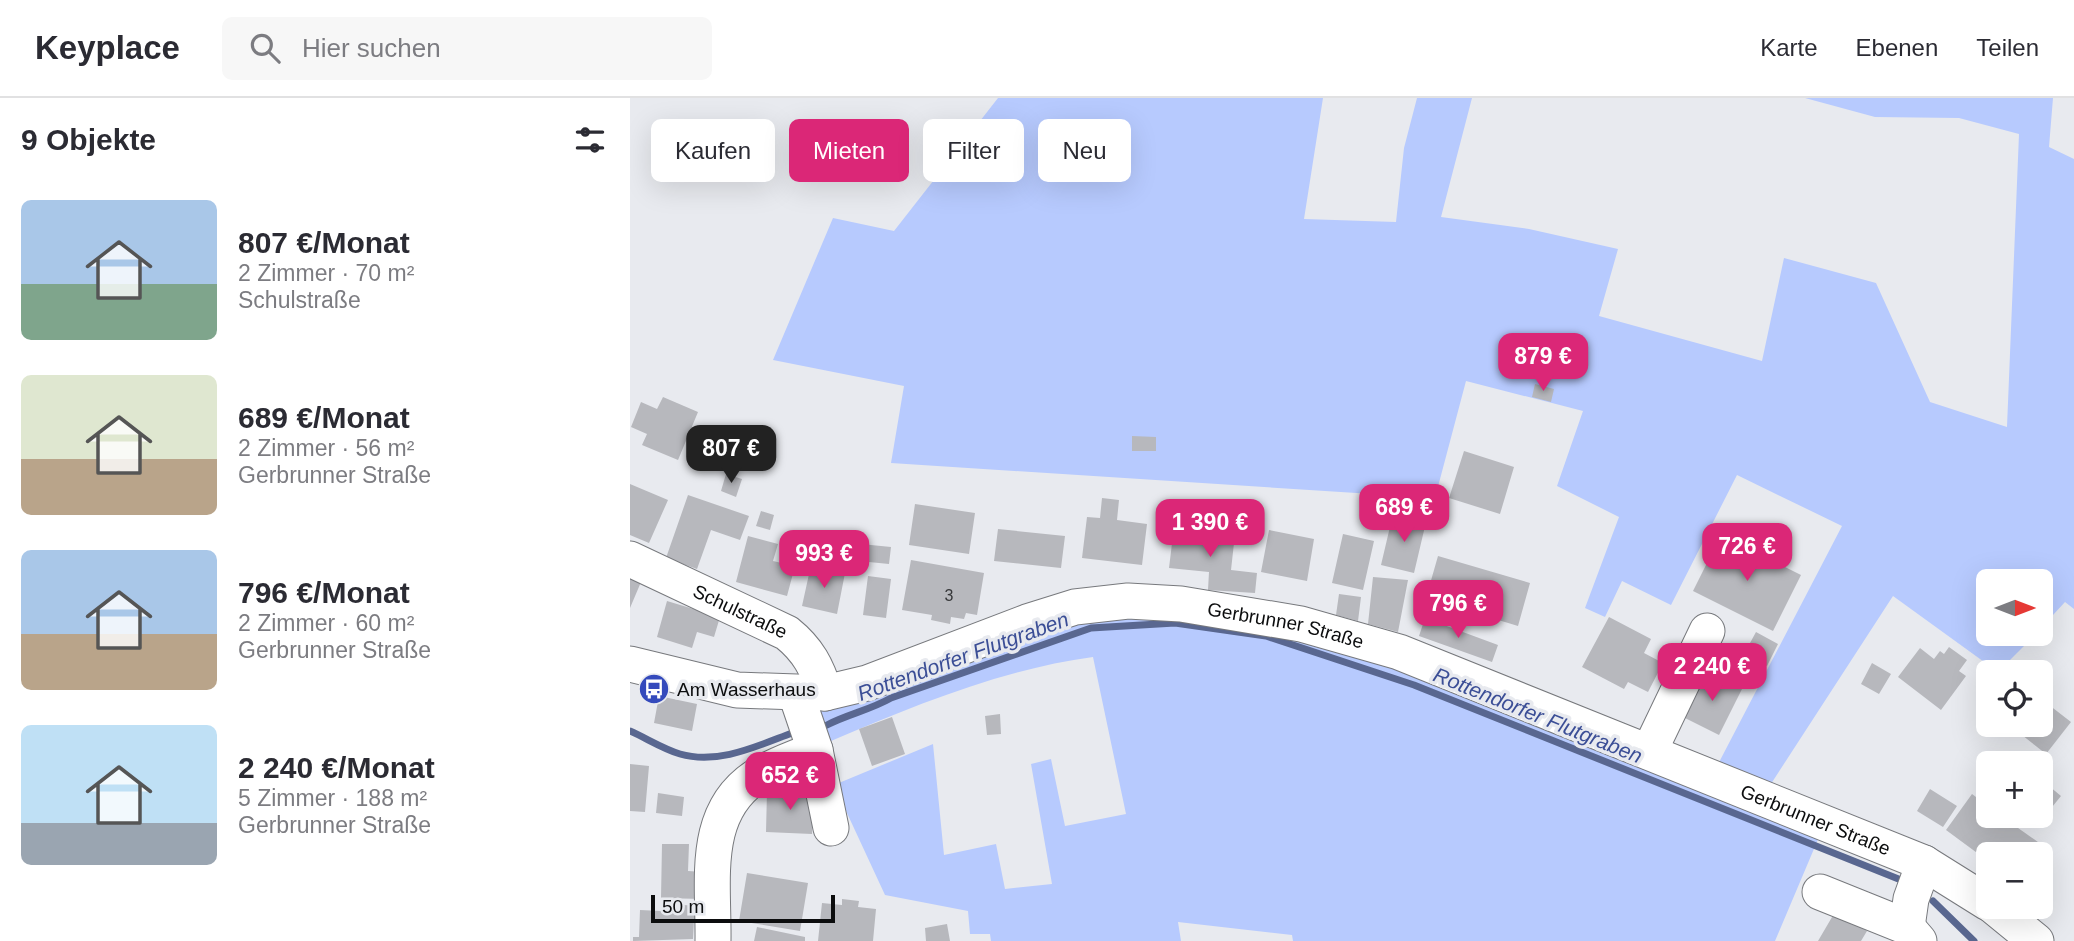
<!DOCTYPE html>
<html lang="de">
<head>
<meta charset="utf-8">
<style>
  body { margin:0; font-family:Arial,sans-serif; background:#f7f7f7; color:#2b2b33; height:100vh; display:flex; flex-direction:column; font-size:26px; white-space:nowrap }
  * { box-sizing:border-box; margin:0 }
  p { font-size:23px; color:#7c7c81 }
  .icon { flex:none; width:38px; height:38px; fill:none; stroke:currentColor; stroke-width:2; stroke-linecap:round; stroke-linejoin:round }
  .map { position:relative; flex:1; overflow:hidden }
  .drawer { display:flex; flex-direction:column; background:#fff; width:630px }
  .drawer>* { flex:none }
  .top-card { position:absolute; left:21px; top:21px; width:665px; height:63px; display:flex; gap:14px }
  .needle { width:46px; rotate:90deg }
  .controls { position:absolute; left:1346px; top:471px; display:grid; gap:14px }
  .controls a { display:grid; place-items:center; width:77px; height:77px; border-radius:10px; background:#fff; box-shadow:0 7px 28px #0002; font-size:35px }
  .scale { position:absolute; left:21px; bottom:18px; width:184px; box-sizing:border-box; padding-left:7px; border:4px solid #0c0d0e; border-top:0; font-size:19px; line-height:24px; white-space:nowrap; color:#0c0d0e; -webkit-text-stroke:5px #e8eaef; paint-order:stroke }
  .price { position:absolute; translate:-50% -60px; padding:0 16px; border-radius:14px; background:#db2777; color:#fff; font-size:23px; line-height:46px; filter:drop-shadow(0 2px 4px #0008) }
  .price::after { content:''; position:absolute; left:50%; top:42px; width:21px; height:16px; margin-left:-10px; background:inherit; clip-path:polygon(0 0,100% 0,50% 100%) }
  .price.current { background:#222; color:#fff }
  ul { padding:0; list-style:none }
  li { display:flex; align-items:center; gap:21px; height:175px; padding:0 21px }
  li span { display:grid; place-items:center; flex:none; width:196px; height:140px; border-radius:10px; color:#555 }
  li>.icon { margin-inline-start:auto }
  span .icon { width:84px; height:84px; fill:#fffc; stroke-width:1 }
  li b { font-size:30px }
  h2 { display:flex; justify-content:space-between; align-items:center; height:84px; padding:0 21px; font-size:30px }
  .tag { padding:0 24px; border-radius:10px; background:#fff; box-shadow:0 7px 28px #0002; font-size:24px; line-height:63px }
  .tag.current { background:#db2777; color:#fff }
  header { display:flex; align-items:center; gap:42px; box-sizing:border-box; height:98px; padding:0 35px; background:#fff; border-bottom:2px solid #e1e1e2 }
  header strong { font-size:33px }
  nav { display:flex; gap:38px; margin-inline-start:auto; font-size:24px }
  .search { width:490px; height:63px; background:#f7f7f7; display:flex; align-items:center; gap:18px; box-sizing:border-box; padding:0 24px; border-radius:10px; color:#7c7c81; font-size:26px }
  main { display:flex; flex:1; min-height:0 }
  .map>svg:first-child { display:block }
  .green { fill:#b7cafe }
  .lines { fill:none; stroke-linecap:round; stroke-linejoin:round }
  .stream { stroke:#596790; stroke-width:7 }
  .building { fill:#b7b8bd }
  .minor-casing { stroke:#77797d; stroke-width:37 }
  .minor { stroke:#fff; stroke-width:35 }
  .labels { text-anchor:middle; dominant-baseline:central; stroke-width:7; stroke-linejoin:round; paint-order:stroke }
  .number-label { font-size:16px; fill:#37383a }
  .street-label { font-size:19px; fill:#0c0d0e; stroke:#e8eaef }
  .poi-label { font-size:19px; fill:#0c0d0e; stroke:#e8eaef; text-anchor:start }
  .water-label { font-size:21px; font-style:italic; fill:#3b4e96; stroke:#e8eaef }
</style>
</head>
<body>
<header>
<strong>Keyplace</strong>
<div class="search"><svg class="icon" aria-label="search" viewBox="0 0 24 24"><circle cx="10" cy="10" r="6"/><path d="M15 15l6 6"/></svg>Hier suchen</div>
<nav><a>Karte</a><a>Ebenen</a><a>Teilen</a></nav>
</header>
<main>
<section class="drawer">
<h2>9 Objekte<svg class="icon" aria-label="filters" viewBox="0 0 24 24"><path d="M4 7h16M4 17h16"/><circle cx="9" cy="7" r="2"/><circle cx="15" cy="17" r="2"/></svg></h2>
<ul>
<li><span style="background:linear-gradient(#a9c7e8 60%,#7fa58c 0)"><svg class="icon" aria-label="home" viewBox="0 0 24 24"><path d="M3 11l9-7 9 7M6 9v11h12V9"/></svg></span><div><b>807 €/Monat</b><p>2 Zimmer · 70 m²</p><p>Schulstraße</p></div></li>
<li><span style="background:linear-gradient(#dfe7d0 60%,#b9a48a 0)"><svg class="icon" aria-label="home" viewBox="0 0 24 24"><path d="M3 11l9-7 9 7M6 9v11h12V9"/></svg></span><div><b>689 €/Monat</b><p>2 Zimmer · 56 m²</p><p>Gerbrunner Straße</p></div></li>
<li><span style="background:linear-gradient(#a9c7e8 60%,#b9a48a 0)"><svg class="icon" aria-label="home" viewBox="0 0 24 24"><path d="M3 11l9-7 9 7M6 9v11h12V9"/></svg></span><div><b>796 €/Monat</b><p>2 Zimmer · 60 m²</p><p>Gerbrunner Straße</p></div></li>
<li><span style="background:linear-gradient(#bfe0f5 70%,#9aa5b1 0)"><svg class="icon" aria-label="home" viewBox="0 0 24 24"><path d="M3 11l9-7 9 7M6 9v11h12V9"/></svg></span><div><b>2 240 €/Monat</b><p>5 Zimmer · 188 m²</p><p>Gerbrunner Straße</p></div></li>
</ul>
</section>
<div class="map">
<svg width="1444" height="843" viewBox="0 0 1444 843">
  <rect width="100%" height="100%" fill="#e8eaef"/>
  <!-- green -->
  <path class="green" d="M368,0H693L674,121L766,124L774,50L787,0H842L811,119L899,131L988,151L969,218L1132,263L1154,160L1246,185L1300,304L1377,329L1389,36L1329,20L1245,19L1175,0H1423L1419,49L1444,61V511L1435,504L1411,530L1410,483H1358V536H1406L1368,574L1263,498L1137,692L1085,672L1212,428L1107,377L1041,507L992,483L975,519L955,510L989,419L927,388L953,313L836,283L805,400L261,365L274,288L143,262L203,120L264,133Z
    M563,519L768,564L1189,739L1145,843H663L662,837L548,824L551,843H361L360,836H340L338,813L255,797L204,687L303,646L314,757L366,746L375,791L422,786L401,666L421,661L435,728L496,716L463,559C373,571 283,608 201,643L186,608L461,520Z"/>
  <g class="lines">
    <!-- stream -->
    <path class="stream" d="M197,627C218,616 240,612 261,600L461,530L545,525L636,538L784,587L1276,784
      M0,633C16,640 33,651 50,656C88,667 127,648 162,635
      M1303,803L1344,843"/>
  </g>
  <!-- building -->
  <path class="building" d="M905,286L924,291L921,304L902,299Z
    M33,299L68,314L48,362L12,347L17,336L1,329L11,304L27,311Z
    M502,338L526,339V353H502Z
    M73,348L89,354L83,372L67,367Z
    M834,353L884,369L870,416L819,400Z
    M96,376L112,381L106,399L91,393Z
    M0,386L38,402L19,445L0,437Z
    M58,397L119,418L110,442L81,432L67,471L36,460Z
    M472,400L489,402L487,422L517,426L512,467L452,460L457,419L470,420Z
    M285,406L345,415L339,456L279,447Z
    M131,413L144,417L140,432L126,428Z
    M763,416L796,424L784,475L751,467Z
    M544,429L605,436L601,472L627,475L625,495L578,492L579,474L539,470Z
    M368,431L435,438L431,470L364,463Z
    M639,432L684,441L677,483L631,474Z
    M713,436L744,443L733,492L702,485Z
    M1091,437L1171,477L1143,533L1063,493Z
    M118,438L148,446L143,463L165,468L157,498L106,484Z
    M202,438L224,443L220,461L198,456Z
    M231,446L261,449L259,466L229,463Z
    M808,458L900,485L888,528L796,500Z
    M281,462L354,475L347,517L336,515L334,521L321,519L320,526L301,522L302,517L272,512Z
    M181,467L215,475L207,516L172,508Z
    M238,478L261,481L256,520L233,517Z
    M0,479L11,484L0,510Z
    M743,479L778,482L768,534L738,526Z
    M709,496L731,499L728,523L706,517Z
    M37,503L90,519L84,539L67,534L62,550L27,539Z
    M979,519L1021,541L1014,555L1033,565L1018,594L998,584L994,591L952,569Z
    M795,520L868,547L862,564L789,538Z
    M1126,534L1148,546L1137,568L1114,556Z
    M1319,549L1337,562L1329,573L1336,578L1311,612L1268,579L1290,550L1304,561L1310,553L1314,556Z
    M1242,565L1261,576L1249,596L1231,586Z
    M1075,573L1112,591L1089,637L1053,619Z
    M29,598L67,606L62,633L24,625Z
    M1410,600L1441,624L1416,656L1378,626H1410Z
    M370,616L371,636L357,637L355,618Z
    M262,619L275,656L242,668L229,631Z
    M0,666L19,668L15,714L0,713Z
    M1413,683L1431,698L1418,714L1410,708V686Z
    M1300,691L1327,708L1313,729L1287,713Z
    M137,693L183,695L182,736L136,734Z
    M28,695L54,699L52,718L26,715Z
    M1342,696L1358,708V718H1371L1408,744L1399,756H1358V763L1316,732Z
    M32,746H59L58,773L74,774L73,801L31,800Z
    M117,775L178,785L170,833L109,823Z
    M212,801L229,803L228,809L246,811L243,843H188L192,805L212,807Z
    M52,807L76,808L75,821H64L63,841L3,843V839H9L10,812L52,814Z
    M1205,814L1237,833L1231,843H1188Z
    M317,826L320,843H296L295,830Z
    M127,829L175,839V843H124Z"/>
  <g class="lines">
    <!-- minor casing -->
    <g class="minor-casing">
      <g id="minor">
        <path id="s1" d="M0,461L157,535C178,552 187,569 195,595"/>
        <path id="s2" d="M0,566L107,592L195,595L237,585L397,524L445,509L498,503L551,506L671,526L769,554L1294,765L1358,805"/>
        <path d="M166,596L185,652L201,730"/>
        <path d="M1019,654L1077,533"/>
        <path d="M1190,794L1277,829L1289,843"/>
        <path d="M1363,808L1406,843"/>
        <path d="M1277,829L1281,801L1294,765"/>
        <path d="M83,843C84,782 70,712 130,676C147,666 167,659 185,652"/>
      </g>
    </g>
    <!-- minor -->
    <use href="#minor" class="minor"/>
  </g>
  <!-- icons -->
  <defs>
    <g id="bus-disc" transform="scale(1.575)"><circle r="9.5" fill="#344abc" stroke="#e8eaef"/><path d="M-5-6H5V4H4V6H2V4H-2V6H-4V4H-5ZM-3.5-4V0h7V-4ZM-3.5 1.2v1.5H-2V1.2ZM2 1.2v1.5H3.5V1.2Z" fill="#fff"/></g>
  </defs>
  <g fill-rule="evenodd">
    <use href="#bus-disc" x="24" y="591"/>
  </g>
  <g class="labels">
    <!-- number labels -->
    <g class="number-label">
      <text x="319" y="497">3</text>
    </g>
    <!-- street labels -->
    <g class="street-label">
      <text stroke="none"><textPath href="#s1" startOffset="122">Schulstraße</textPath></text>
      <text stroke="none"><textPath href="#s2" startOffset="676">Gerbrunner Straße</textPath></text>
      <text stroke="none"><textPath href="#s2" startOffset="1242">Gerbrunner Straße</textPath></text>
    </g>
    <!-- poi labels -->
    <g class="poi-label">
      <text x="47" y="591">Am Wasserhaus</text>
    </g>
    <!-- water labels -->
    <g class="water-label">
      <text transform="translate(333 558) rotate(-20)">Rottendorfer Flutgraben</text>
      <text transform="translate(908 617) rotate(22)">Rottendorfer Flutgraben</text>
    </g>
  </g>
</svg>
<div class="controls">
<a><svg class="needle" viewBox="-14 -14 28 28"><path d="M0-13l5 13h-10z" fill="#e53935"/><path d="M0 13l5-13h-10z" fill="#7c7c81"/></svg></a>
<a><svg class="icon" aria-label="locate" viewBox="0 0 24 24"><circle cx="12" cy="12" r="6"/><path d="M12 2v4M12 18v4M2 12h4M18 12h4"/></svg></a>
<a>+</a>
<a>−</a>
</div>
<div class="scale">50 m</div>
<b class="price" style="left:913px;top:295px">879 €</b>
<b class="price current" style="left:101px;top:387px">807 €</b>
<b class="price" style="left:774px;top:446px">689 €</b>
<b class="price" style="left:580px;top:461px">1 390 €</b>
<b class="price" style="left:1117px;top:485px">726 €</b>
<b class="price" style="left:194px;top:492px">993 €</b>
<b class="price" style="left:828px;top:542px">796 €</b>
<b class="price" style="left:1082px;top:605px">2 240 €</b>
<b class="price" style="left:160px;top:714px">652 €</b>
<div class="top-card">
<a class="tag">Kaufen</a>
<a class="tag current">Mieten</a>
<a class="tag">Filter</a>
<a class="tag">Neu</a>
</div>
</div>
</main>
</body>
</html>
